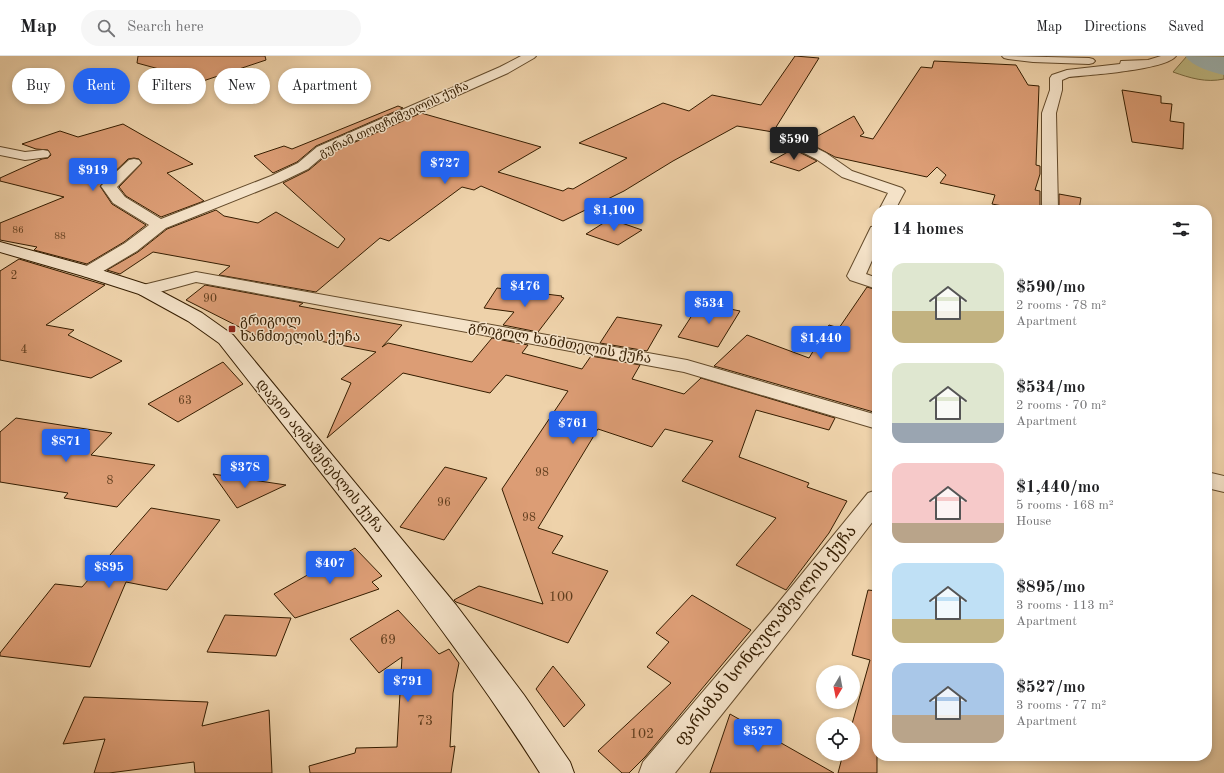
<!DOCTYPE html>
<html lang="en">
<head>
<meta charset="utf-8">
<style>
  body { margin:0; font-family:"Old Standard TT","Noto Serif Georgian",serif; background:#f6f6f6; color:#202124; height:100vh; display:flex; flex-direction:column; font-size:15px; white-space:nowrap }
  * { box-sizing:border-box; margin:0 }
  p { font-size:13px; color:#757577 }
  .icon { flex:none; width:22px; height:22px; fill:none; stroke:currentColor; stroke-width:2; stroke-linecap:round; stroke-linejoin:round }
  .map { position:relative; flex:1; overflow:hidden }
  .details { position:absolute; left:872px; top:149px; width:340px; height:556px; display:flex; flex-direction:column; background:#fff; border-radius:16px; box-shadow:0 2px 6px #0003 }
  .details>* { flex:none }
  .guide { position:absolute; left:12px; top:12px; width:380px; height:36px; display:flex; gap:8px }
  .needle { width:26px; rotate:190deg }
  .buttons { position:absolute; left:816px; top:609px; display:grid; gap:8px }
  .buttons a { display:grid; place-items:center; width:44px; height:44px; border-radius:50%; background:#fff; box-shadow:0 2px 6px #0003; font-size:20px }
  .price { position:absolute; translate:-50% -34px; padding:0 9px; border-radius:4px; background:#2563eb; color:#fff; font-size:13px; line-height:26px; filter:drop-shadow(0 1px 2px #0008) }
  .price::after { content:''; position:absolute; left:50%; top:24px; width:12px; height:9px; margin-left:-6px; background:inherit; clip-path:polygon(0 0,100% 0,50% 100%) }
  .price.selected { background:#222; color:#fff }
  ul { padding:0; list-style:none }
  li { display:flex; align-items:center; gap:12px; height:100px; padding:0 20px }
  li span { display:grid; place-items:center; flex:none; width:112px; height:80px; border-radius:12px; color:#555 }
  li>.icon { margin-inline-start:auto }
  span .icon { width:48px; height:48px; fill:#fffc; stroke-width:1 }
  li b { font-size:17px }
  h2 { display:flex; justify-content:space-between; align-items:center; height:48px; padding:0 20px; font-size:17px }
  .pill { padding:0 14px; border-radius:18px; background:#fff; box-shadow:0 2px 6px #0003; font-size:14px; line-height:36px }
  .pill.selected { background:#2563eb; color:#fff }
  header { display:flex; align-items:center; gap:24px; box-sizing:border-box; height:56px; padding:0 20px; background:#fff; border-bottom:1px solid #e0e0e0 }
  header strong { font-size:19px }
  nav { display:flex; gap:22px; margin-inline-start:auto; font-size:14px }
  .search { width:280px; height:36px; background:#f6f6f6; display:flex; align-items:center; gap:10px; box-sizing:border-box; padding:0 14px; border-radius:22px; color:#757577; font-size:15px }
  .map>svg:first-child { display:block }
  .green { fill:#bfba84; stroke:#7a6c42 }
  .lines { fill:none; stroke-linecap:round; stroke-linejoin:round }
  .river { fill:#9eb5b3; fill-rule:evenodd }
  .building { fill:#dc9d75; stroke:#351d00 }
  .street-casing { stroke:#634a2a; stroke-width:2 }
  .secondary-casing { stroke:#351d00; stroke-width:2 }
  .street { fill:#f4e2c8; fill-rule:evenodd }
  .secondary { fill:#f4e2c8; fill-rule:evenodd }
  .poi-dot { fill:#8f2418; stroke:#f4e2c8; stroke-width:1.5 }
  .labels { text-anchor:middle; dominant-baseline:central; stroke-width:3; stroke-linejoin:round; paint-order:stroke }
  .far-number-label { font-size:10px; fill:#5f3d1d }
  .far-street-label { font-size:12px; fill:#351d00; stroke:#f4e2c8 }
  .number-label { font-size:12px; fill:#5f3d1d }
  .poi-label { font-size:14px; fill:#351d00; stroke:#f4e2c8; text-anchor:start }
  .street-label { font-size:14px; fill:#351d00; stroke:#f4e2c8 }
  .near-number-label { font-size:14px; fill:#5f3d1d }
  .near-street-label { font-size:17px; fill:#351d00; stroke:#f4e2c8 }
</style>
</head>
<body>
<header>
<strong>Map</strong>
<div class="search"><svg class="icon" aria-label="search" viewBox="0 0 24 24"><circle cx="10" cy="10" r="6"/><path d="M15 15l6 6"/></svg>Search here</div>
<nav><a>Map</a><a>Directions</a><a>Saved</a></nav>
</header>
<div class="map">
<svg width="1224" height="717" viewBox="0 0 1224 717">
  <rect width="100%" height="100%" fill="#eed2aa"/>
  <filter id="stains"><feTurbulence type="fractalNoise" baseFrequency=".005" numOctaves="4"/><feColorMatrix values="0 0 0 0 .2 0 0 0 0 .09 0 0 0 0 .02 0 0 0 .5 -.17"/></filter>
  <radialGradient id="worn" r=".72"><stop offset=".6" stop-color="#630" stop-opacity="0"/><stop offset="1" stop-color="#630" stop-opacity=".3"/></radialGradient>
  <!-- green -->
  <path class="green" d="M1187,0H1224V23C1206,27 1190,22 1173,16Z"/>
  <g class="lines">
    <!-- river -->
    <path class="river" d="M1185,0L1224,1V19C1211,16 1193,11 1185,0Z"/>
  </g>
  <!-- building -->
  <path class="building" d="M138,0H265L266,4L203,25L137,7Z
    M795,0L819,2L773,76L737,70L673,105L624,135L563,165L481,130L474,134L462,131L389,185L380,182L316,236L219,219L230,210L153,196L120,218L107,214L138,196L167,173L216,154L224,160L258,167L276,156L338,192L345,183L283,127L309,114L328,98L421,57L541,91L498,116L563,135L568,132L573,133L627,102L579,87L663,47L689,55L712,39L761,49Z
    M934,5L1016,9L1028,29L1039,30L1036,109L1040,110V118L1035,134L1040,135V154H1024L992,148L995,139L940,127L946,119L937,111L927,121L835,101L807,86L854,60L864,77L860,80L873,83L921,11L932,12Z
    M1122,34L1161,40V47L1172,48L1170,65L1184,67L1183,93L1132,86Z
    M398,50L403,52L316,90L297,106L273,117L254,100L284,90L292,93Z
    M123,68L193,108L167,117L204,145L161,161L126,140L119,131L142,107L139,103L134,102L128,103L100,130L112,148L146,169L124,186L87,208L34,194L37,191L0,184V167L64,141L0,125V122L42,103L48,102L51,99L48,94L36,93L22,88L60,75L78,81Z
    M793,93L817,105L799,115L770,106Z
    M1059,138L1081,142L1079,154H1059Z
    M610,163L642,174L618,189L586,178Z
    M19,203L105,229L46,269L74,274L68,279L122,305L91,322L0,304V215Z
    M205,229L303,247L299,250L402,269L382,291L388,287L472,306L492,282L528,289L522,297L582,313L591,300L640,309L632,323L684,338L701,322L835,362L829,374L756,354L739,401L809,427L807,431L847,445L829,477L786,534L736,509L776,462L682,425L713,385L665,373L652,391L598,373L538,472L563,480L552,497L608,515L568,587L456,546L454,544L479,530L543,548L502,433L568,335L506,319L490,337L403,317L327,382L351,327L341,323L376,296L289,279L283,285L265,284L186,244Z
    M867,231L877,234V357L714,310L747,279L809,302L829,269L839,272Z
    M497,232L562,240L561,241L564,242L538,276L503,269L514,256L484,252Z
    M700,247L740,255L718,291L678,281Z
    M617,261L662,269L647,295L600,287Z
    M223,306L243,328L178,366L148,348Z
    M16,362L112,377L91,399L155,409L117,451L64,442L68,437L0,426V376Z
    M445,411L487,422L444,484L400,471Z
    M213,418L286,429L237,452Z
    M151,452L220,464L167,534L126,526L90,611L0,600V597L55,528L82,531Z
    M355,492L382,520L372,526L379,533L295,562L274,538Z
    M868,534L877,535V717H838L843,698H853V668H852L870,604L852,599Z
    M692,539L751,574L645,701L629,717H622L598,695L671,627L647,611L669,586L656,577Z
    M398,554L439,598L449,593L459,607L453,637L450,691L455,690L451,717H310L309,710L355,697L356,692L397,691L402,601L379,617L350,583Z
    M225,559L291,562L276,600L207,596Z
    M553,610L585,649L564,671L536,633Z
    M84,641L208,646L202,670L269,654L272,717H195L194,706L109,717H94L105,683L63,688Z
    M730,658L834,717H710Z"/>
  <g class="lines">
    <!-- street casing -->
    <g class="street-casing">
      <path id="street" d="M521,0H536L534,2L508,17L327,97L308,113L281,126L166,172L137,195L95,220L89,221L83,220L80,216L83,212L125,187L149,169L113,147L101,130L129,104L134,103L139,104L141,107L117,131L125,141L161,163L271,120L298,107L317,91L500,11Z
        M1002,0L1089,2L1093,3L1095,5L1093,7L1089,8L1033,6L1008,3L1004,2Z
        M1161,0H1176C1166,14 1089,19 1069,21L1062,24V34L1056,57L1058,154H1042V57L1050,34V22L1052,19L1067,14L1120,8L1121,5L1148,4Z
        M778,81L800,84L826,97L852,115L902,132L905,135L895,154H879L888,137L842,121L816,103L792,91L773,88L771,85L773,82Z
        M0,91L25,96L43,94L48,95L50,98L48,101L25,104L0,99Z
        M877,170V193L866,218L877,222V233L850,224L847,220L869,175L871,171Z
        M196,216L687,304L877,359V373L684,316L196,226L145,240L139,238L136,234L139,230Z
        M1207,416L1224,420V436L1207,432Z
        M877,434V460L790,573L675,717H639L643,706L770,557L868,437Z"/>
    </g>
    <!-- secondary casing -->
    <g class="secondary-casing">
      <path id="secondary" d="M0,186L95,212L151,230L202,257L233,279L456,549L524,639L570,706L574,717H540C444,566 329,428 219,287L188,265L139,238L83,220L0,196Z"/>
    </g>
    <!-- street -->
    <use href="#street" class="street"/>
    <!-- secondary -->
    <use href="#secondary" class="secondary"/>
  </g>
  <!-- markers -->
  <rect class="poi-dot" x="228" y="269" width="8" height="8" rx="2"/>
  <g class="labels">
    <!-- far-number labels -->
    <g class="far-number-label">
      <text x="18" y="174">86</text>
      <text x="60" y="180">88</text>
    </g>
    <!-- far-street labels -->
    <g class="far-street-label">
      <text transform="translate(394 64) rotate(-25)">გურამ თოფჩიშვილის ქუჩა</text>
    </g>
    <!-- number labels -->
    <g class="number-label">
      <text x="14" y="220">2</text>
      <text x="210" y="243">90</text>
      <text x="24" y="294">4</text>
      <text x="185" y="345">63</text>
      <text x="542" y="417">98</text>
      <text x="110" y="425">8</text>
      <text x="444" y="447">96</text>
      <text x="529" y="462">98</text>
    </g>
    <!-- poi labels -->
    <g class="poi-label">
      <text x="240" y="265">გრიგოლ<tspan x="240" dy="16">ხანძთელის ქუჩა</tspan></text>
    </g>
    <!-- street labels -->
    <g class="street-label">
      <text transform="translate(560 287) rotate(10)">გრიგოლ ხანძთელის ქუჩა</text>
      <text transform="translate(320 400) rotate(51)">დავით აღმაშენებლის ქუჩა</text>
    </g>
    <!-- near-number labels -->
    <g class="near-number-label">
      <text x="561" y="541">100</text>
      <text x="388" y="584">69</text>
      <text x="425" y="665">73</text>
      <text x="642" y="678">102</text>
    </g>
    <!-- near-street labels -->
    <g class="near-street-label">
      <text transform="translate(766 580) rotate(-51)">ფარსმან სონღულაშვილის ქუჩა</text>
    </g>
  </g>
  <rect width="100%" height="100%" filter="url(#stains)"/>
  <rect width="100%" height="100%" fill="url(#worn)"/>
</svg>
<div class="buttons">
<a><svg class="needle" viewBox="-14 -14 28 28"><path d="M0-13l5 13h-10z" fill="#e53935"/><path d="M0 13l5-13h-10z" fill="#757577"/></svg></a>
<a><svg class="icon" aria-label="locate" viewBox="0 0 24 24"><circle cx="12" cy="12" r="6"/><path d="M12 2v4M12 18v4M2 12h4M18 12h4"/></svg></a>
</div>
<b class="price selected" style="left:794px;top:105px">$590</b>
<b class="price" style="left:445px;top:129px">$727</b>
<b class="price" style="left:93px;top:136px">$919</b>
<b class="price" style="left:614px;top:176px">$1,100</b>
<b class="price" style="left:525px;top:252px">$476</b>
<b class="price" style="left:709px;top:269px">$534</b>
<b class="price" style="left:821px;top:304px">$1,440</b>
<b class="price" style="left:573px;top:389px">$761</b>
<b class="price" style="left:66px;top:407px">$871</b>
<b class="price" style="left:245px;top:433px">$378</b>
<b class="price" style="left:330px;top:529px">$407</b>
<b class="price" style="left:109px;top:533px">$895</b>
<b class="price" style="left:408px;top:647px">$791</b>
<b class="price" style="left:758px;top:697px">$527</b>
<div class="guide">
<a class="pill">Buy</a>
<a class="pill selected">Rent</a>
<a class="pill">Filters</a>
<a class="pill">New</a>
<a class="pill">Apartment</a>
</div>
<section class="details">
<h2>14 homes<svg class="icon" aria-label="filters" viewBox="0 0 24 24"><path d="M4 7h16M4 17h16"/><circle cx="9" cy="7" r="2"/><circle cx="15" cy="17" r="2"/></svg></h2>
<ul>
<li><span style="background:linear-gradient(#dfe7d0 60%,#c2b280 0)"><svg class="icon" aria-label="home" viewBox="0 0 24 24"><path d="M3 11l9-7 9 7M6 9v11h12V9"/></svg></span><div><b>$590/mo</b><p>2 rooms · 78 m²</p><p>Apartment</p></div></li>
<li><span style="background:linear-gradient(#dfe7d0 75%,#9aa5b1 0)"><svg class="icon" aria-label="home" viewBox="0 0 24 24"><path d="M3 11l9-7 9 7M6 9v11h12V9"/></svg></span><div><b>$534/mo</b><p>2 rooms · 70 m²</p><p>Apartment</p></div></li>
<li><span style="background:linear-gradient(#f6c9c9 75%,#b9a48a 0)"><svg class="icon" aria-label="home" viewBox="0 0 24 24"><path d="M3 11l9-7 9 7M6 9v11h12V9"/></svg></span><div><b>$1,440/mo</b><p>5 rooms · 168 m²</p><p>House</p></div></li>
<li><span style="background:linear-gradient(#bfe0f5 70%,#c2b280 0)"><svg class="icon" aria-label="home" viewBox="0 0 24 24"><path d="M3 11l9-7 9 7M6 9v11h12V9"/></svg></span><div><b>$895/mo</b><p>3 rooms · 113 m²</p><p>Apartment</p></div></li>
<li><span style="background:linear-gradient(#a9c7e8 65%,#b9a48a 0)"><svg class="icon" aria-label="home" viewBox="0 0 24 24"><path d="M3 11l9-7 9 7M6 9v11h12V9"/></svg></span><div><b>$527/mo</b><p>3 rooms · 77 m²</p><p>Apartment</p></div></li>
</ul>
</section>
</div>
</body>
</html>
